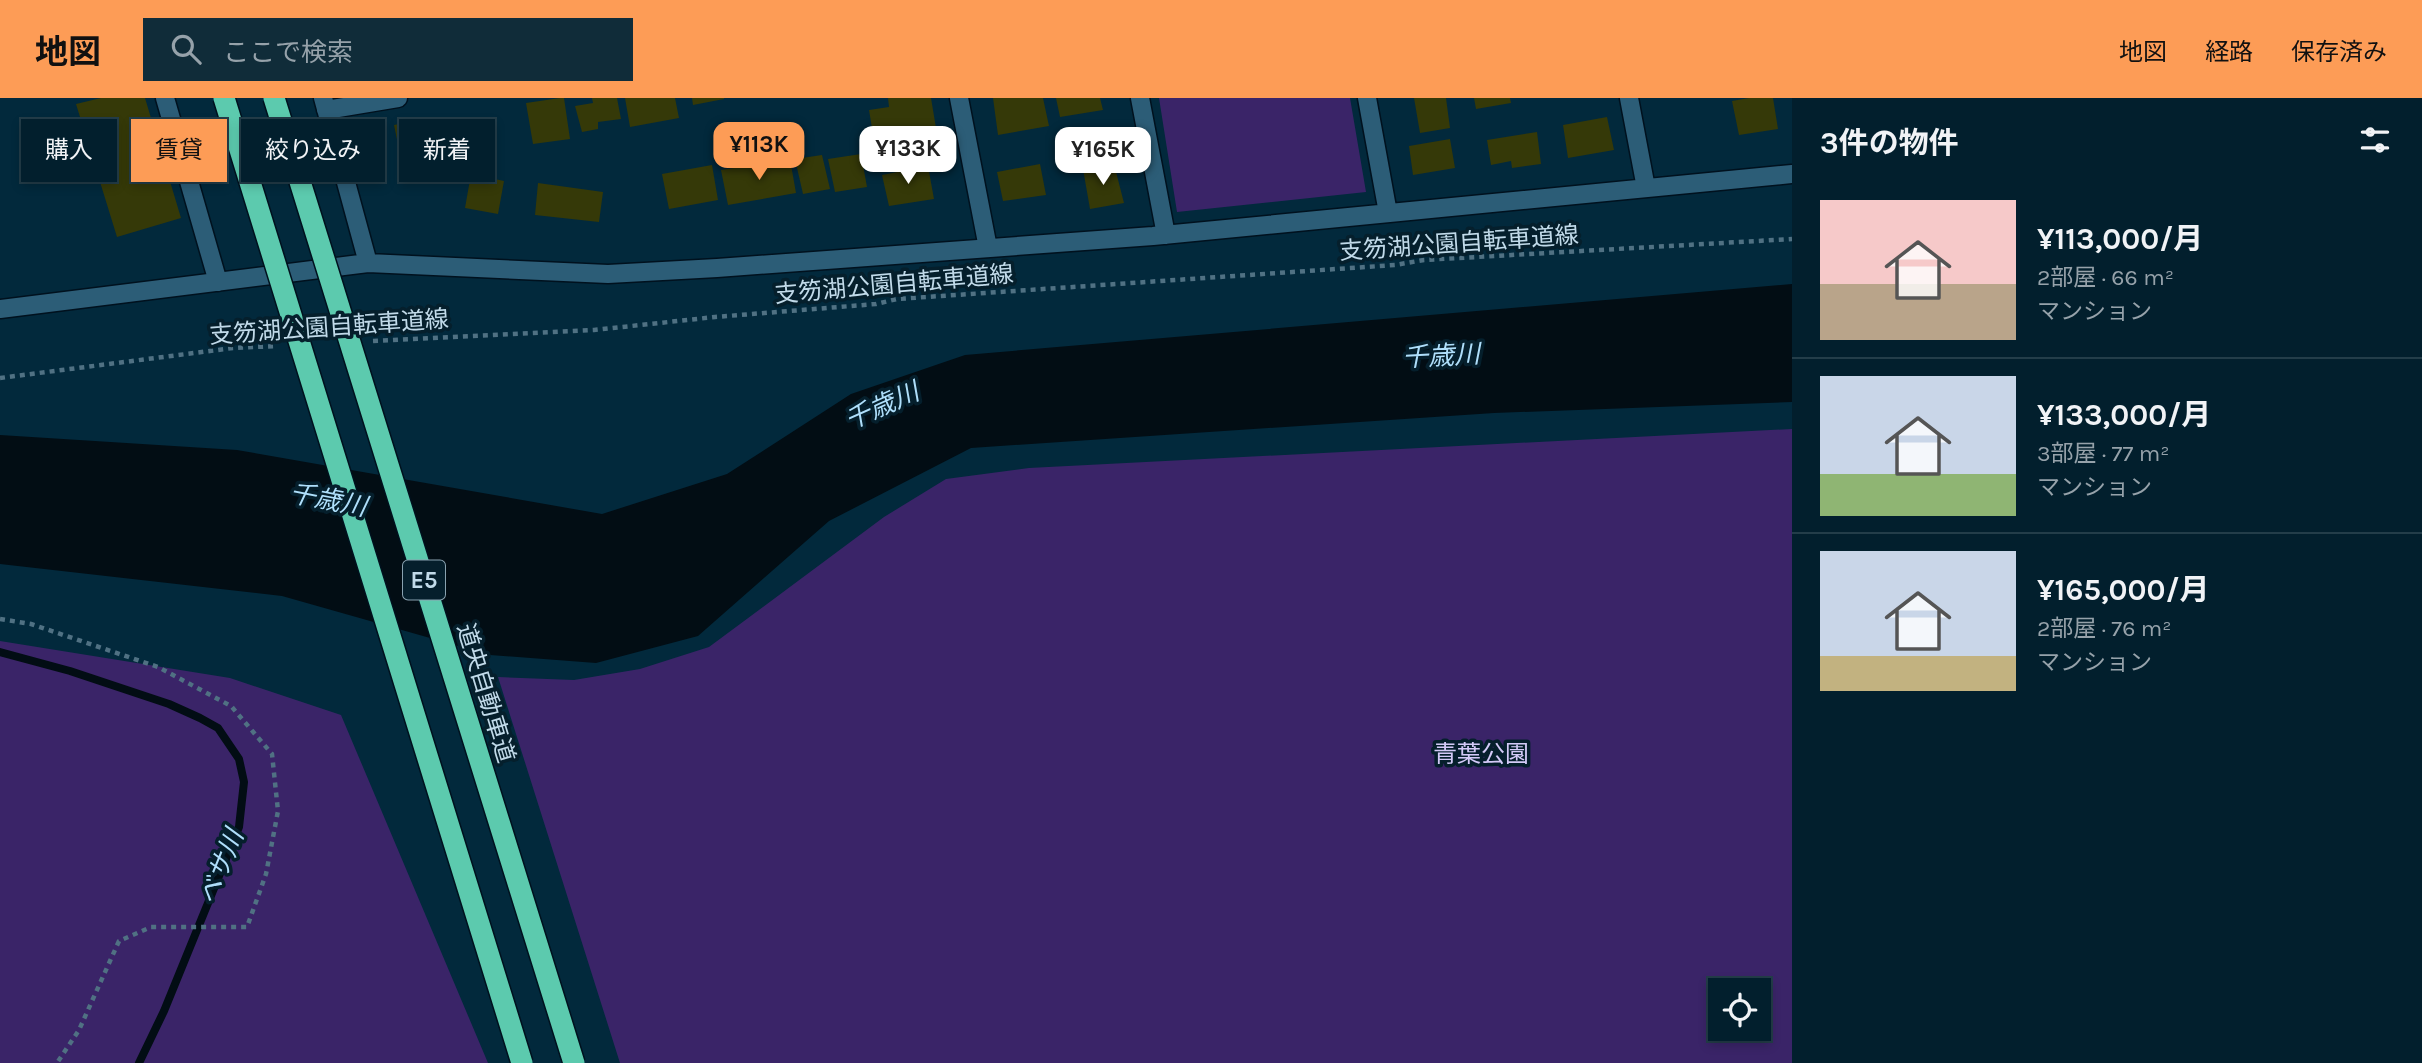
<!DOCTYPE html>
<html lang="ja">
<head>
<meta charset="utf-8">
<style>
  body { margin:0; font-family:Karla,"Noto Sans JP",sans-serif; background:#102c39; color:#f1f3f6; height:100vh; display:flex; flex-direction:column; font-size:26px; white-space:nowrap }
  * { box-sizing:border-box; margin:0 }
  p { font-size:23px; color:#96a2aa }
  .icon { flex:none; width:38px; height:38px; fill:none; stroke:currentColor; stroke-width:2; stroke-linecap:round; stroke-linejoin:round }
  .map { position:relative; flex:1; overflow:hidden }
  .drawer { display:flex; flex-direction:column; background:#021f2d; width:630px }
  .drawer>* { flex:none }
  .hud { position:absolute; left:21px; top:21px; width:665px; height:63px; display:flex; gap:14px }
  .tools { position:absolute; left:1708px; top:880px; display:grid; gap:14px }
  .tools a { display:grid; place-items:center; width:63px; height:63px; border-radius:0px; background:#021f2d; box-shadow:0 4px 10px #0003,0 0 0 2px #233d49; font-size:35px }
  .price { position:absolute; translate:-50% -60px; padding:0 16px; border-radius:14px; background:#fff; color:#222; font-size:23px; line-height:46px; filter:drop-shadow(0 2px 4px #0008) }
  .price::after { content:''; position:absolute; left:50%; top:42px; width:21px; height:16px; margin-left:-10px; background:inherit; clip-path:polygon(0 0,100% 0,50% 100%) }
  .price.selected { background:#fd9c56; color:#111 }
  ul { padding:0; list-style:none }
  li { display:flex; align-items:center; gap:21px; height:175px; padding:0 28px }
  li+li { border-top:2px solid #233d49 }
  li span { display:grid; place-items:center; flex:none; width:196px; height:140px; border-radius:0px; color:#555 }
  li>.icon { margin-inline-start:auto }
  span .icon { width:84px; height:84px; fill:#fffc; stroke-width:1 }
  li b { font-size:30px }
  h2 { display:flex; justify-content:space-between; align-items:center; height:84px; padding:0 28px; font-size:30px }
  .tag { padding:0 24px; border-radius:0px; background:#021f2d; box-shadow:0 4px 10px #0003,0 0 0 2px #233d49; font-size:24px; line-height:63px }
  .tag.selected { background:#fd9c56; color:#111 }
  header { display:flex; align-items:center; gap:42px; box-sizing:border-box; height:98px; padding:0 35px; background:#fd9c56; color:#111 }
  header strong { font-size:33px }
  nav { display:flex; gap:38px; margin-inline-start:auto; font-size:24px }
  .search { width:490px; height:63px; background:#102c39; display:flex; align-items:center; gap:18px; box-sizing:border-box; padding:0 24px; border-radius:0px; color:#96a2aa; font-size:26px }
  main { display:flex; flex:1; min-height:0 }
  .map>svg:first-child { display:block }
  .green { fill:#3a2468; fill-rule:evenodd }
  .water { fill:#020d14 }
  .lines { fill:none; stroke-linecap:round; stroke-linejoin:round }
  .stream { stroke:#020d14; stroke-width:8 }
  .building { fill:#353908 }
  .minor-casing { stroke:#00111e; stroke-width:21 }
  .path { stroke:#507183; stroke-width:4.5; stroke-dasharray:5 5; stroke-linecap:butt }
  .minor { stroke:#2c5d77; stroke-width:18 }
  .motorway-bridge-casing { stroke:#00111e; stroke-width:24; stroke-linecap:butt }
  .motorway-bridge { stroke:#5ccaae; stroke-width:21 }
  .labels { text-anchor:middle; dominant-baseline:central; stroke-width:7; stroke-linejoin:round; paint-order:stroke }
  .shield { fill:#051f2c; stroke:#89a2b0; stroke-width:2 }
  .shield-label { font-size:23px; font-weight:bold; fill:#c1dae9 }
  .street-label { font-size:24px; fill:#c1dae9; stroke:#051f2c }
  .park-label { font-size:24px; fill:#d3caf7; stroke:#051f2c }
  .water-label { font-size:26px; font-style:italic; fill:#afdffb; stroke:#051f2c }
</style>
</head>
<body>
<header>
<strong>地図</strong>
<div class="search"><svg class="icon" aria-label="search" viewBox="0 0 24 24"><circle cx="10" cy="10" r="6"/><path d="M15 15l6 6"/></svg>ここで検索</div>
<nav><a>地図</a><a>経路</a><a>保存済み</a></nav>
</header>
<main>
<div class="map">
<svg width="1792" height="965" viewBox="0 0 1792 965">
  <rect width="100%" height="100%" fill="#02293c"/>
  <!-- green -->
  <path class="green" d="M1159,0H1350L1366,94L1177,114Z
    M1792,331V965H620L498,579L574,582L640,571L709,549L884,419L946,381L1029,370ZM1720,892H1759V931H1720Z
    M0,543L230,580L341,617L488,965H0Z"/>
  <!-- water -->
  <path class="water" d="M1792,186V304L1494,315L971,350L829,423L698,538L596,565L490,557L282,498L0,466V337L237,352L602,416L727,376L851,296L965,257Z"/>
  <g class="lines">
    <!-- stream -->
    <path class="stream" d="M0,554L70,573L169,606L200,620L218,630L239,661L244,684L239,729L164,913L139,965"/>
  </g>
  <!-- building -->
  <path class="building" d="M101,0H145L181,120L117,139L76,6Z
    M560,0H564L570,41L533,46L526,5Z
    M592,0H617L621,21L598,24V31L582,34L575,8L593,5Z
    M625,0H675L679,20L630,29Z
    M692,0H724V1L693,7Z
    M888,0H931L936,30L899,36L901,50L876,54L869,12L889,9Z
    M993,0H1043L1049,28L998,37Z
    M1056,0H1100L1103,12L1060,19Z
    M1414,0H1446L1450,30L1420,35Z
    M1474,0H1510L1511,5L1476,11Z
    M1749,0H1773L1778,31L1739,37L1732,3Z
    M1607,19L1614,52L1568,60L1563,27Z
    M425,21L431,51L400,56L394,27Z
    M456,27L467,68L446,73L436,31Z
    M1537,34L1541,66L1512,70L1511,63L1491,67L1487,42Z
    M1450,41L1455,70L1413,77L1409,48Z
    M861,56L867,89L835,94L828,61Z
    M822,57L830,91L803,96L795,61Z
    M790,61L796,95L728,107L721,72Z
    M1040,66L1046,97L1003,103L997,74Z
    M1114,66L1124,105L1090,111L1083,71Z
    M712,67L718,102L669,111L662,76Z
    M928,68L934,101L889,108L882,77Z
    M471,76L504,83L498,116L465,110Z
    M538,85L603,94L599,124L535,117Z"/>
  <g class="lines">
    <!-- minor casing -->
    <g class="minor-casing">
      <path id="minor" d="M165,0L218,184
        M323,0L368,165
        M959,0L988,150
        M1140,0L1166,137
        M1367,0L1388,115
        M1629,0L1646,90
        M326,12L398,0
        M0,211L368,165L608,176L717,170L1153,138L1792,76"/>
    </g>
    <!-- path -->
    <path class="path" d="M373,243L594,232L715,219L876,206L897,201L1395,167L1424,162L1792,141
      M0,280L233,250L277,248
      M0,521L31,526L158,569L231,608L272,656L278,713L266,776L247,829H151L119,843L79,932L57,965"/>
    <!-- minor -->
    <use href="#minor" class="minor"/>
    <!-- motorway-bridge casing -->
    <g class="motorway-bridge-casing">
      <path id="motorway-bridge" d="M224,0L522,965
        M274,0L574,965"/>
    </g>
    <!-- motorway-bridge -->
    <use href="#motorway-bridge" class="motorway-bridge"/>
  </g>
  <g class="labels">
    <!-- shield labels -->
    <rect class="shield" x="403" y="462.5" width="42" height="39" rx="5"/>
    <g class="shield-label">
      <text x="424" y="482">E5</text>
    </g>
    <!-- street labels -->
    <g class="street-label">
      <text transform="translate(1459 145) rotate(-4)">支笏湖公園自転車道線</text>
      <text transform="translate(894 186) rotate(-5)">支笏湖公園自転車道線</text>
      <text transform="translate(329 229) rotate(-4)">支笏湖公園自転車道線</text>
      <text transform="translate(486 595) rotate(73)">道央自動車道</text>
    </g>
    <!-- park labels -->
    <g class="park-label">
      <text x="1481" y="656">青葉公園</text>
    </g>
    <!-- water labels -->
    <g class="water-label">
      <text transform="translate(1441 258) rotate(-3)">千歳川</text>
      <text transform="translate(882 308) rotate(-24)">千歳川</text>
      <text transform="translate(328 402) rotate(11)">千歳川</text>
      <text transform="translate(221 769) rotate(-68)">ベサ川</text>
    </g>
  </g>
</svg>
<div class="tools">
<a><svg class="icon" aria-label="locate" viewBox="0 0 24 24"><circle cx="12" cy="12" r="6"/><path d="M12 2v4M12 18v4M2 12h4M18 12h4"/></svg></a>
</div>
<b class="price selected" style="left:759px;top:84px">¥113K</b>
<b class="price" style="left:908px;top:88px">¥133K</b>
<b class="price" style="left:1103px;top:89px">¥165K</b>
<div class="hud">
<a class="tag">購入</a>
<a class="tag selected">賃貸</a>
<a class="tag">絞り込み</a>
<a class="tag">新着</a>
</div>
</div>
<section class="drawer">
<h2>3件の物件<svg class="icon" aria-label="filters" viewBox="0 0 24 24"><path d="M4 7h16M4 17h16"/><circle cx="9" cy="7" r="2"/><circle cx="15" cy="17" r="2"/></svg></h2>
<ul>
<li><span style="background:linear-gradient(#f6c9c9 60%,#b9a48a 0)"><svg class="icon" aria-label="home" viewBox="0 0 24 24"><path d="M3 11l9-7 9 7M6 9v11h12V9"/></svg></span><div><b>¥113,000/月</b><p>2部屋 · 66 m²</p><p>マンション</p></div></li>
<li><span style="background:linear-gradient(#c9d6e8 70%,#8fb573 0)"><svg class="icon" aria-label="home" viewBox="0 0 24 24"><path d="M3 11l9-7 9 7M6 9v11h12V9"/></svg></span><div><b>¥133,000/月</b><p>3部屋 · 77 m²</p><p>マンション</p></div></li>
<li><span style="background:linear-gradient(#c9d6e8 75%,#c2b280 0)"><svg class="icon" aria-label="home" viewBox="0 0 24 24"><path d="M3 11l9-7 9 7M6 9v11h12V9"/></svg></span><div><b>¥165,000/月</b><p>2部屋 · 76 m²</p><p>マンション</p></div></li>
</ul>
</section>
</main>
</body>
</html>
